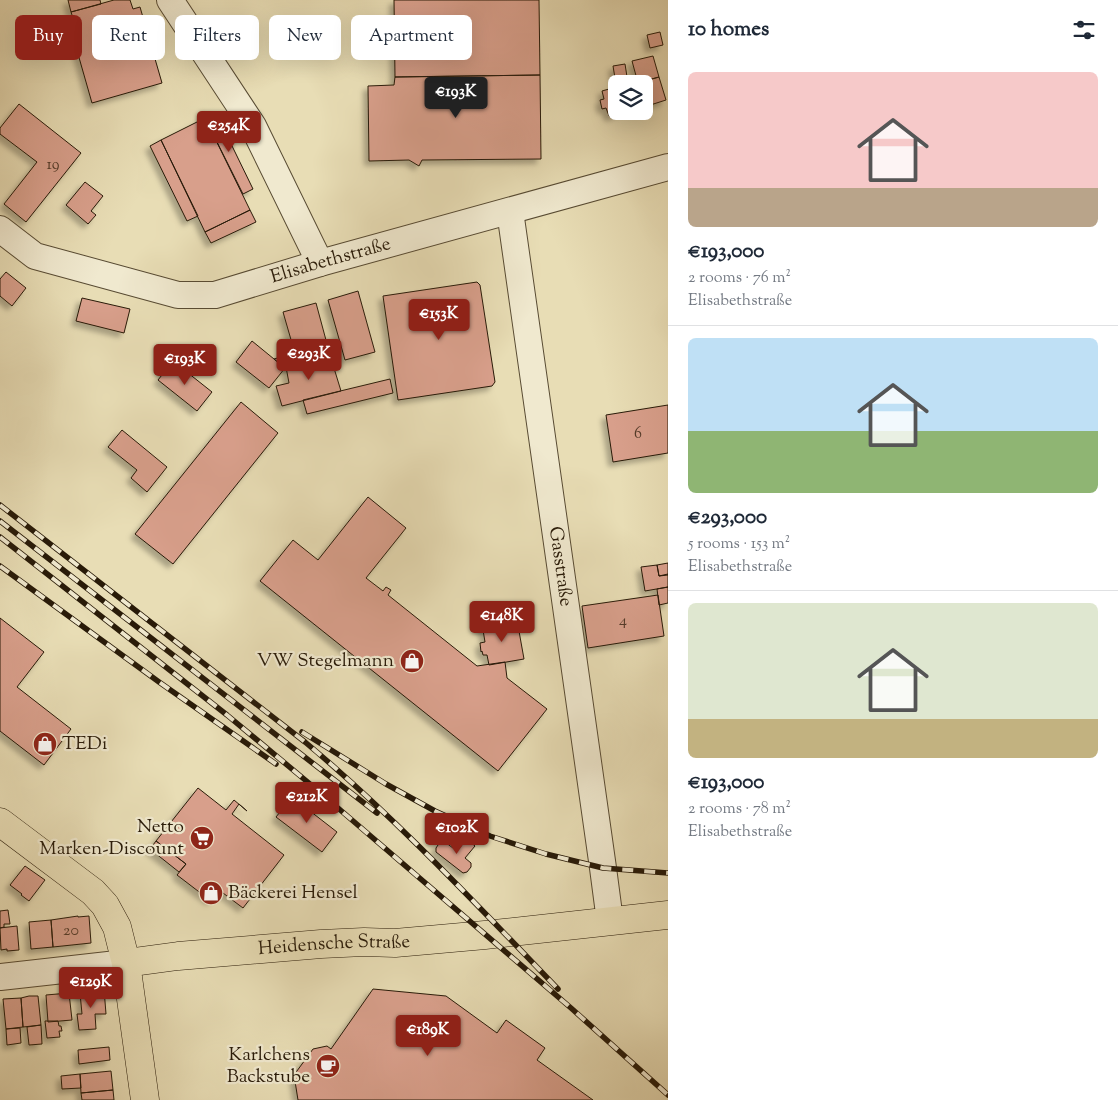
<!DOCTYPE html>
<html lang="en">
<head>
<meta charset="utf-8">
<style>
  body { margin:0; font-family:"Sorts Mill Goudy",serif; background:#f2f2f3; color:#1f2937; height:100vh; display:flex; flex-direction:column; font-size:19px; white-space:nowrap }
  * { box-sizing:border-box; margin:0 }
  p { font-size:16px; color:#747a83 }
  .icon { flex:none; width:28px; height:28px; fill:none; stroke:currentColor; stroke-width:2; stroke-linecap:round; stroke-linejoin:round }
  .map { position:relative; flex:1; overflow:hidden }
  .panel { display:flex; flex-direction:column; background:#fff; width:450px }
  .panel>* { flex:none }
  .guide { position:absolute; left:15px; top:15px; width:475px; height:45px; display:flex; gap:10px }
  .buttons { position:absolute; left:608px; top:75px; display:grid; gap:10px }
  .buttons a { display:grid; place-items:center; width:45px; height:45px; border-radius:8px; background:#fff; box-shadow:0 5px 20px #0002; font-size:25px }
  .price { position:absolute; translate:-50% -42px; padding:0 11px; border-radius:5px; background:#8f2418; color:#fff; font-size:16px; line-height:32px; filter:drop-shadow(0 1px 2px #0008) }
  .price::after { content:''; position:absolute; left:50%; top:30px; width:15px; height:11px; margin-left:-8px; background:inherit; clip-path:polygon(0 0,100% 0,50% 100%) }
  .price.active { background:#222; color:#fff }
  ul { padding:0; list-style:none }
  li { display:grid; align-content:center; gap:10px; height:265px; padding:0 20px }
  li+li { border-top:1px solid #e0e1e3 }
  li span { display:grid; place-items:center; height:155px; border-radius:8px; color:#555 }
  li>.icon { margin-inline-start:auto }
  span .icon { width:90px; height:90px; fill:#fffc; stroke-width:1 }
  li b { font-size:21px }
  h2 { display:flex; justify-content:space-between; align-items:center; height:60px; padding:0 20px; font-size:21px }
  .tag { padding:0 18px; border-radius:8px; background:#fff; box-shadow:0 5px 20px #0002; font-size:18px; line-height:45px }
  .tag.active { background:#8f2418; color:#fff }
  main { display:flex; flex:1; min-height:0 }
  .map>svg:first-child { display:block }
  .building { fill:#d89f8b; stroke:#281a08; filter:url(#shadow) }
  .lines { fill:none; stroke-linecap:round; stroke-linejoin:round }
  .minor-casing { stroke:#584b33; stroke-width:28 }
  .major-casing { stroke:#281a08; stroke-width:29 }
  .minor { stroke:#f0e9cf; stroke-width:26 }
  .major { stroke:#e8ddb5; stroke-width:28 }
  .rail-casing { stroke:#281a08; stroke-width:5.5 }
  .rail { stroke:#f0e9cf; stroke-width:4; stroke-dasharray:11; stroke-linecap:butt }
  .labels { text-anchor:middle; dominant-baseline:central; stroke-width:4.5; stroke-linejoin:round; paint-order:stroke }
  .number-label { font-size:16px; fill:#543b29 }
  .street-label { font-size:19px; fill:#281a08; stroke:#f0e9cf }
  .poi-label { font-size:19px; fill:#281a08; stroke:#f0e9cf; text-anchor:end }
</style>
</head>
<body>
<main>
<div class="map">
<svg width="668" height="1100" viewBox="0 0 668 1100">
  <defs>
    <filter id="shadow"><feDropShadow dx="-4.5" dy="4.5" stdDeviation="2.5" flood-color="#0004"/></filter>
  </defs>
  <rect width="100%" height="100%" fill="#e8ddb5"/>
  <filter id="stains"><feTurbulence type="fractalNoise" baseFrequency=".004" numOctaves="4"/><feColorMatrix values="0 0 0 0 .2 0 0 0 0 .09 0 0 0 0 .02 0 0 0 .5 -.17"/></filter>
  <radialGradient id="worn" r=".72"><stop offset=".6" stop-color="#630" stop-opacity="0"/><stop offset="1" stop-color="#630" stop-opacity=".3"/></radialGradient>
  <!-- building -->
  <path class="building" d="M68,0H100L101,4L71,12Z
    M114,0H130L133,9L140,7L162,83L92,103L70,26L75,24L71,12Z
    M394,0H539L540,75L395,77Z
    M660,32L663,45L650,48L647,35Z
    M653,56L659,77L638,83L632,61Z
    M625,64L628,83L616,84L613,66Z
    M540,75L541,159L422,160L419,166L409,160L369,161L368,86L394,85L395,77Z
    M659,77L666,100L644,107V84L637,83Z
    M616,87V111H624L613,116H609L606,108L602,109L600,100L604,99L602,91Z
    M19,104L81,153L26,222L4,204L37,162L0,134V128Z
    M216,113L253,189L243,194L205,118Z
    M205,118L250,210L205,232L161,140Z
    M161,140L198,216L187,221L150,146Z
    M85,182L103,196L91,211L96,215L88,224L66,205Z
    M250,210L256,222L211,243L205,232Z
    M6,272L26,288L12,306L0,296V279Z
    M477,282L480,285L495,382L492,386L398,400L383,296Z
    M358,291L375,352L345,360L328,300Z
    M82,298L130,309L124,333L76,321Z
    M316,303L330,355L298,364L283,312Z
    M252,341L285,368L269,388L236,362Z
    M295,353L298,364L285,368L274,359Z
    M330,355L341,391L282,406L276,386L289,383L286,367Z
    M173,361L212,392L197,411L158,380Z
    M390,379L393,393L307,414L303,400Z
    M241,402L278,433L173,564L135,534Z
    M668,405V453L613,462L606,415Z
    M122,430L167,467L147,492L131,478L137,470L108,447Z
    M368,497L406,528L366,578L383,591L386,587L391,590L388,595L477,666L505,662L507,678L547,709L498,771L260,581L293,540L318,560Z
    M668,563V575L659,576L657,565Z
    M657,565L659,576L668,574V587L645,591L641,567Z
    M668,587V603L659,605L657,589Z
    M658,595L664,636L588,648L582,606Z
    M0,618L44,652L17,687L71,729L44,765L0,731Z
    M517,620L524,659L489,665L487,655H483L482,651L481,652L480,643L485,642L483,630L480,628L485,623L488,625Z
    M198,788L226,810L234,800L247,811L239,804L232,814L284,855L243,908L219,890L211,901L177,875L186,864L156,841Z
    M292,797L337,832L322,852L276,817Z
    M467,839L475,846L465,858L471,863V867L467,872L463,873L436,852V848L440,842H445L457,851Z
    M156,841L186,864L179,872L150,849Z
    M25,866L45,880L29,901L21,895L22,894L10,885Z
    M8,910L10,924H4V927L0,928V911Z
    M78,916V917L89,916L91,943L53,947L51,920Z
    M51,920L53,947L31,949L29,922Z
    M17,926L19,950L7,951V949L1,950L0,928Z
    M104,989L106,1014H95L96,1029L79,1030L77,1014H82L80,993Z
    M373,989L446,996L497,1033L506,1020L545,1048L537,1060L593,1100H298L294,1075L313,1049L327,1046L331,1049Z
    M69,993L72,1020L48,1022L46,995Z
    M29,996H38L41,1025L23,1027L21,998Z
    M21,998L23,1027L6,1029L3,999Z
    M45,1021H58L59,1026H61L62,1031H59L60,1037L47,1038Z
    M41,1025L42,1044L29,1045L27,1027Z
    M20,1028L21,1043L7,1045L6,1029Z
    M109,1047L110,1060L79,1064L78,1050Z
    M111,1071L113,1090L81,1093L80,1074Z
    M80,1074L81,1088L62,1089L61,1076Z
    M113,1090L114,1100H82L81,1093Z"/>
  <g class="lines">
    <!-- minor casing -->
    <g class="minor-casing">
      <g id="minor">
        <path d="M170,0L253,126L320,263"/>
        <path id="s1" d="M510,211L603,868L610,921"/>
        <path id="s2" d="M0,229L35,256L178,295H215L320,263L668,167"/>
        <path d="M0,977L126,963"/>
      </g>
    </g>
    <!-- major casing -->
    <g class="major-casing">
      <g id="major">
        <path d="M0,822L93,892L105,905L117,927L126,963L145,1100"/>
        <path id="s3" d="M126,963L178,956L321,944L364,942L395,943L485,935L668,915"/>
      </g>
    </g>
    <!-- minor -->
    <use href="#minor" class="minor"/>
    <!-- major -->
    <use href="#major" class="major"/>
    <!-- rail casing -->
    <g class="rail-casing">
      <path id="rail" d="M0,505L305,742C396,818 476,904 558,989
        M0,521L377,813
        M0,537L227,715L310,784L571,1008L668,1095
        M0,566L159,682L276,764
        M302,732L386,784L435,811L490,836L546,854L603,868L668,873"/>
    </g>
    <!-- rail -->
    <use href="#rail" class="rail"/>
  </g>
  <!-- icons -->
  <defs>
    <g id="shop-disc" transform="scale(1.25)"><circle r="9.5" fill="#8f2418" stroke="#f0e9cf"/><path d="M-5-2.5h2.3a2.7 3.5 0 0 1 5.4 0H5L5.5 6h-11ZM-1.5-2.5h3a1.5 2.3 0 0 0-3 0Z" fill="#fff"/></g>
    <g id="supermarket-disc" transform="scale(1.25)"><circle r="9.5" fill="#8f2418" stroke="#f0e9cf"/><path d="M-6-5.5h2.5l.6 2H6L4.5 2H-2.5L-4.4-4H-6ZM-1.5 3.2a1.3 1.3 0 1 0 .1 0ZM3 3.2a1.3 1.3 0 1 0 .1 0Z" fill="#fff"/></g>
    <g id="cafe-disc" transform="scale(1.25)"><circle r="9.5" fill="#8f2418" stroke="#f0e9cf"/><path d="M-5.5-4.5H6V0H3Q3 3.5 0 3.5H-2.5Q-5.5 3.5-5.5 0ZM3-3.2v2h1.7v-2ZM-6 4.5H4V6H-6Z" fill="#fff"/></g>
  </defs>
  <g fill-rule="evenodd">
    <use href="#shop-disc" x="412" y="661"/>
    <use href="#shop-disc" x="45" y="744"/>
    <use href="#supermarket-disc" x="202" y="838"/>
    <use href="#shop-disc" x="211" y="893"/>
    <use href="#cafe-disc" x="328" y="1066"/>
  </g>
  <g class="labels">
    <!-- number labels -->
    <g class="number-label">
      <text x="53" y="165">19</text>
      <text x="638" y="434">6</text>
      <text x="623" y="621">4</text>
      <text x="71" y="931">20</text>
    </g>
    <!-- street labels -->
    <g class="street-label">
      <text stroke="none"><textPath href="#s2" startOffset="350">Elisabethstraße</textPath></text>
      <text stroke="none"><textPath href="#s1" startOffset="359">Gasstraße</textPath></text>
      <text stroke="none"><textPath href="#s3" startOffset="209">Heidensche Straße</textPath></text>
    </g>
    <!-- poi labels -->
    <g class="poi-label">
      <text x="394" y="661">VW Stegelmann</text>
      <text x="62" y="744" text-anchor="start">TEDi</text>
      <text x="184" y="827">Netto<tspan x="184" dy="22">Marken-Discount</tspan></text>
      <text x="228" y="893" text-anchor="start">Bäckerei Hensel</text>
      <text x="310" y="1055">Karlchens<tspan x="310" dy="22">Backstube</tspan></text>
    </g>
  </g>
  <rect width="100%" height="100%" filter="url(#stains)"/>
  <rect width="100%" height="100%" fill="url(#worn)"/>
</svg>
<div class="buttons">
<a><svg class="icon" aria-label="layers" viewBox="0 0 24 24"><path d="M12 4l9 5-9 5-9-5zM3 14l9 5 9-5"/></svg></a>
</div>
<b class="price active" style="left:456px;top:119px">€193K</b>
<b class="price" style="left:229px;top:153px">€254K</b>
<b class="price" style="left:439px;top:341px">€153K</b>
<b class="price" style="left:309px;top:381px">€293K</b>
<b class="price" style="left:185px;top:386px">€193K</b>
<b class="price" style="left:502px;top:643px">€148K</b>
<b class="price" style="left:307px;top:824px">€212K</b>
<b class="price" style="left:457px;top:855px">€102K</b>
<b class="price" style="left:91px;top:1009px">€129K</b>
<b class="price" style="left:428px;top:1057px">€189K</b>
<div class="guide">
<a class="tag active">Buy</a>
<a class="tag">Rent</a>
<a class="tag">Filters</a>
<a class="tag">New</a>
<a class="tag">Apartment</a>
</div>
</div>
<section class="panel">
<h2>10 homes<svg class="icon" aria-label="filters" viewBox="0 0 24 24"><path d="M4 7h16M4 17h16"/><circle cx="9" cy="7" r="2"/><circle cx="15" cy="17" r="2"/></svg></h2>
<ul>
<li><span style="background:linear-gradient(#f6c9c9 75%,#b9a48a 0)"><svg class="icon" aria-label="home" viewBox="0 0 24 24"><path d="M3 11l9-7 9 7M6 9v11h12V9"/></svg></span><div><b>€193,000</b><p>2 rooms · 76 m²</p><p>Elisabethstraße</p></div></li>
<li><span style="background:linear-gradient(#bfe0f5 60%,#8fb573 0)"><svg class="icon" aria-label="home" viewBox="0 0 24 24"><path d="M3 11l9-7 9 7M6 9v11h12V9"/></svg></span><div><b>€293,000</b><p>5 rooms · 153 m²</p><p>Elisabethstraße</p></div></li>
<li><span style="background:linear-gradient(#dfe7d0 75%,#c2b280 0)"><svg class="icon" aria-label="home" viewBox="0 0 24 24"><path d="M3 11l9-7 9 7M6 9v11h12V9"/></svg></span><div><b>€193,000</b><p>2 rooms · 78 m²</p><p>Elisabethstraße</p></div></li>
</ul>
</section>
</main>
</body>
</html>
